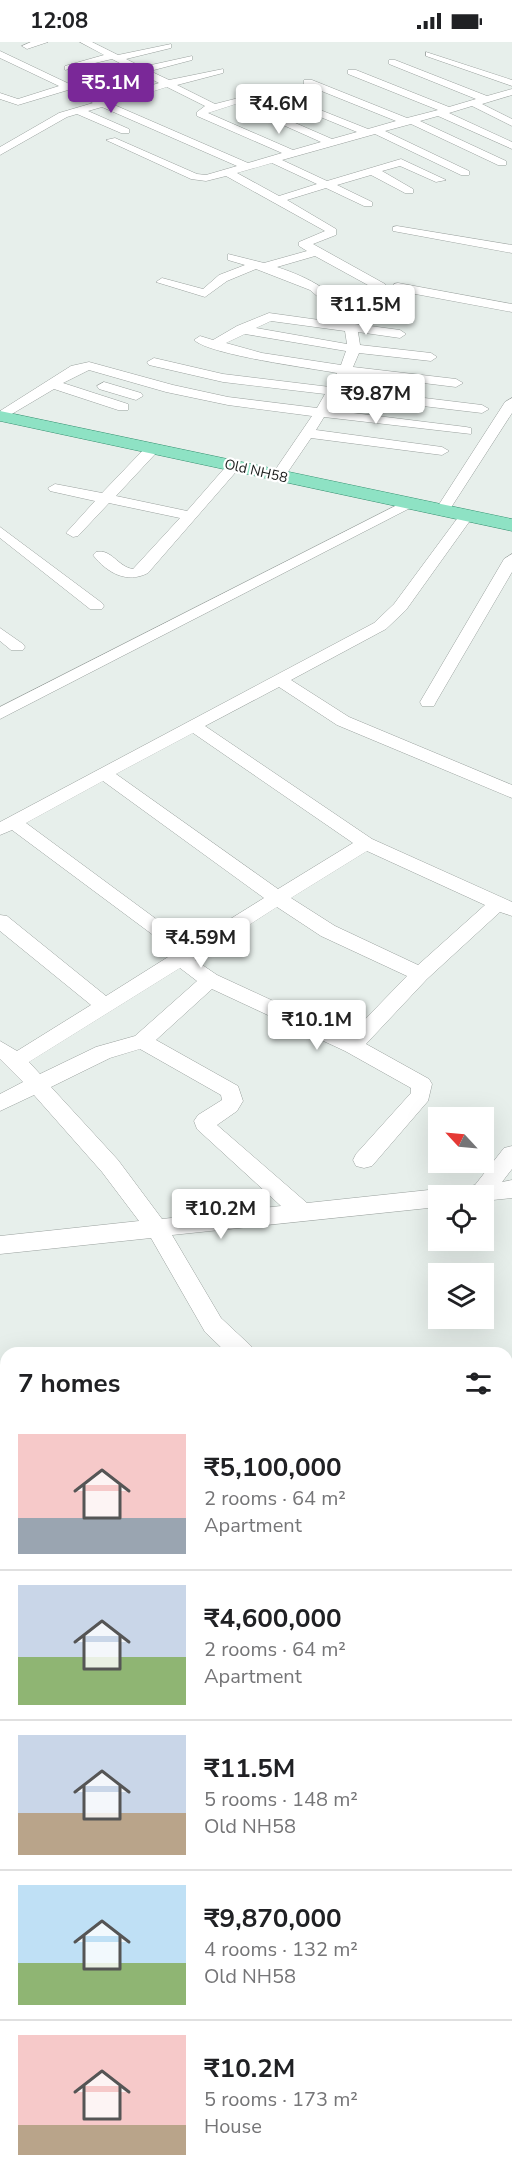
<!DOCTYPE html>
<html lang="en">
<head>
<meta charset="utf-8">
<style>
  body { margin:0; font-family:"Nunito Sans",sans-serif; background:#f6f6f6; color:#202124; height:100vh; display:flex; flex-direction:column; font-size:22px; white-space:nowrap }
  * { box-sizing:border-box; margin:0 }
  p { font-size:20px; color:#757577 }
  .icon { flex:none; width:33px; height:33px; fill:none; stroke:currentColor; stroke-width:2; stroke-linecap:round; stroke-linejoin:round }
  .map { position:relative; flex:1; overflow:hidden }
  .sheet { position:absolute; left:0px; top:1305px; width:513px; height:834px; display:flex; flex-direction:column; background:#fff; border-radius:18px 18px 0 0; box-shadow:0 6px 24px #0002 }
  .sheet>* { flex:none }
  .needle { width:39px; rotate:296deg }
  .tools { position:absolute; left:428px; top:1065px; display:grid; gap:12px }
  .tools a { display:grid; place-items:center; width:66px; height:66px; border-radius:0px; background:#fff; box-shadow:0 6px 24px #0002; font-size:30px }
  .price { position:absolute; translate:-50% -51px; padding:0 14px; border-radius:6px; background:#fff; color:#222; font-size:20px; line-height:39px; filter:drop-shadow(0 2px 3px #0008) }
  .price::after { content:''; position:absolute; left:50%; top:36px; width:18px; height:14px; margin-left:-9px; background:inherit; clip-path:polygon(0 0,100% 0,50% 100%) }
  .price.active { background:#7a2898; color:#fff }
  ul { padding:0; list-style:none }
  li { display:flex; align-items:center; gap:18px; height:150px; padding:0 18px }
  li+li { border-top:2px solid #e0e0e0 }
  li span { display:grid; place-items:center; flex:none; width:168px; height:120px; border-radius:0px; color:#555 }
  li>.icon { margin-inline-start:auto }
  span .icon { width:72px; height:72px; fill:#fffc; stroke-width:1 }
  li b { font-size:26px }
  h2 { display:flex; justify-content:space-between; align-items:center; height:72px; padding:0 18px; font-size:26px }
  .status { display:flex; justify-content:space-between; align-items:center; height:42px; padding:0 30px; background:#fff; direction:ltr }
  .status svg { height:16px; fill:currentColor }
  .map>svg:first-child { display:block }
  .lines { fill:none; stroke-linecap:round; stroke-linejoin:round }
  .minor-casing { stroke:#9aa19e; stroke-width:1 }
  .major-casing { stroke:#359070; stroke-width:1 }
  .minor { fill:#fff; fill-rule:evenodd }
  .major { fill:#8ee2c4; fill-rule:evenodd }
  .labels { text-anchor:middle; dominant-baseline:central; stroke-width:4.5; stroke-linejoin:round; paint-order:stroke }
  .far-street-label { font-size:14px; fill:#1c1e1d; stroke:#fff }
</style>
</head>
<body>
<div class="status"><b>12:08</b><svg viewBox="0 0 49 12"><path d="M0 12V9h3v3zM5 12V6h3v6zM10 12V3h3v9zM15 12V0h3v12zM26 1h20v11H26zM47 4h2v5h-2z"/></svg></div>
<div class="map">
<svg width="512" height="2139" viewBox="0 0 512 2139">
  <rect width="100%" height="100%" fill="#e7efeb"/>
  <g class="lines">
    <!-- minor casing -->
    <g class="minor-casing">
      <path id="minor" d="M31,0H48L27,7L22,4Z
        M80,0H92L118,13L171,2V6L126,17L142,25L192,14V18L150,29L169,38L223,27V31L177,43L215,62L270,48L368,87L396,79L304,42V38H312L407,76L438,68L348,32V28H356L449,65L476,57L389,22V18H395L487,54L512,47V53L482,62L512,77V84L472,64L449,71L512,100V107L438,74L420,79L506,119V123H498L411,82L385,89L469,129V133H461L375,92L282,118L327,139L401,117L446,138L436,140L400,124L382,129L413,147V151H405L371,133L337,143L372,160V164H364L326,146L287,158L336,187V193L313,202L385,242V248H377L315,214L277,225C310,236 338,250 355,282L400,288L406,292L400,296L358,290L360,303L431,311L437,315L431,319L359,311L353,325L456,337L463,341L456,345L350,332L342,346L482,363L489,367L482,371L338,354L329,368L466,385L471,386V392L324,375L316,388L442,405L449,409L442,413L311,396L283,437L278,438L271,434L312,374L228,363L166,350L89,328L63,341L128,362V368H118L54,347L0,379V369L71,324L89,320L173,343L228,355L317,366L325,352L223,340L149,323L147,320L154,316L223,332L330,345L337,331C310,326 210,313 194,298L200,294L213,298L237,284L269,271L341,281L331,266L310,248L256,227L227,239L205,255L156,240L162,236L203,247L219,233L245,223L228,218V212L264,221L307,209L299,204V200L325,189L226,134L206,139L191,137L106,98L115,96L197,132L206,133L237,124L102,65L88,69L129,87V91H121L77,72L67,75L0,113V105L59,71L93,61L68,48L18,63L0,57V51L18,57L59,44L0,16V9L103,58L159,41L112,17L65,28V24L104,13ZM167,45L205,64L197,70V74L282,111L248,121L112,62ZM269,54L357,90L332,97L247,60ZM236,62L321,100L293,108L208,71ZM272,121L317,142L279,154L237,131ZM271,279L345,289L347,302L256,286ZM245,292L346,309L341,323L262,311L226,301Z
        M426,10L512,38V44L426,14Z
        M397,184L512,203V211L393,189V185Z
        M398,241L512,262V270L394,248V242Z
        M104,340L141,351L143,354L136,358L99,347L97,344Z
        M512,356V371L452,464L450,467H440L438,464L505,360Z
        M152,403L159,407L157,410L116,454L187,469L229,421L234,420L241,424L148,531C127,542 107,531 93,513L96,510C111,506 118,525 133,527L180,476L109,461L78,494L73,495L66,491L95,459L50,449L48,446L55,442L102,451L147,404Z
        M409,457L414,458L416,461L414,464L0,677V665Z
        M467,469L474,473L406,568L386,587L291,638L349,675L512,743V756L337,683L279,645L205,684L372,797L512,860V874L500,870L427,937L366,1002L429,1037L432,1042L428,1059L372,1124L364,1126L356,1124L353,1118L356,1112L411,1051V1046L345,1009L212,947L156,998L238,1044L243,1059L237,1069L217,1083L307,1161L438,1147L447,1153L450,1148L475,1143L504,1106L512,1104V1127L502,1140L512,1138V1156L483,1159V1154H438V1165L172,1193L221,1276L251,1304L255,1311H227L205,1290L151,1196L0,1212V1194L139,1179L102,1130L34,1053L0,1069V1052L23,1040L0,1017V999L17,1009L91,963L0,889V873L7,874L106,954L176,910L12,788L0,793V780L374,581L394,562L462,470ZM193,691L353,801L278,847L116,732ZM103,739L264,856L190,902L26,781ZM367,809L485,863L418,923L335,884L291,856ZM277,865L321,894L407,934L349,994L217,933L195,918ZM180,926L197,939L135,994L96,1005L40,1032L29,1020ZM140,1007L221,1053L222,1058L198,1073L194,1079L197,1087L281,1164L162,1177L118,1118L51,1045L110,1016Z
        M0,485L102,561L104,564L102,567H90L0,496Z
        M512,512V530L436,660L434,664H422L420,660L504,517Z
        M0,586L23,602L25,605L23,608H11L0,599Z
        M507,1404L512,1406V1428L507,1426Z
        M0,1435L6,1437V1460L0,1458Z
        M507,1483L512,1485V1509L507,1507Z
        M507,1587L512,1589V1616L507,1614Z
        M0,1605L6,1607V1634L0,1632Z
        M6,1652V1684L0,1687V1654Z
        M507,1688L512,1690V1751L507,1753V1719L511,1717L507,1716Z
        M0,1778L6,1780V1809L0,1807Z
        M0,1936L6,1938V1970L0,1968Z
        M512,2032V2069L507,2071V2034Z
        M0,2105L6,2107V2133H20L17,2138L0,2139Z
        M507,2125L512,2139H478L476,2133H507Z
        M188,2133H223L221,2139H186Z
        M431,2133H465L463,2139H429Z"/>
    </g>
    <!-- major casing -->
    <g class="major-casing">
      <path id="major" d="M0,369L512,477V489L0,379Z"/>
    </g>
    <!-- minor -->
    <use href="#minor" class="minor"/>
    <!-- major -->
    <use href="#major" class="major"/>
  </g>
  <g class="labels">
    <!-- far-street labels -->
    <g class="far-street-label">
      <text transform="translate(256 429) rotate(13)">Old NH58</text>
    </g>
  </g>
</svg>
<div class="tools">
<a><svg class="needle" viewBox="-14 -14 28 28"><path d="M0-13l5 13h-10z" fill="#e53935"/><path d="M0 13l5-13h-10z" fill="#757577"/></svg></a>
<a><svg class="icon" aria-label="locate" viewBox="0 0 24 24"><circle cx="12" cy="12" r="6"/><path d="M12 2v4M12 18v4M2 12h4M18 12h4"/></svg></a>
<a><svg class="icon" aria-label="layers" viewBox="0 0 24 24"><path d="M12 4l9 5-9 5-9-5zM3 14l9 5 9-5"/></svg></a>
</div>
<b class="price active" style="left:111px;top:72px">₹5.1M</b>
<b class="price" style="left:279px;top:93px">₹4.6M</b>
<b class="price" style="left:366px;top:294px">₹11.5M</b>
<b class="price" style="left:376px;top:383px">₹9.87M</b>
<b class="price" style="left:201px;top:927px">₹4.59M</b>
<b class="price" style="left:317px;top:1009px">₹10.1M</b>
<b class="price" style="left:221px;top:1198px">₹10.2M</b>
<section class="sheet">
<h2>7 homes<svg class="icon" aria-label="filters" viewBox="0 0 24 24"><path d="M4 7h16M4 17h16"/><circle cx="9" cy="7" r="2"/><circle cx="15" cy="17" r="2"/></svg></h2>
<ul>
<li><span style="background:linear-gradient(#f6c9c9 70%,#9aa5b1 0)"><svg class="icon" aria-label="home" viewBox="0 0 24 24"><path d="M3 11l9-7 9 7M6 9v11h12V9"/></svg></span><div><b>₹5,100,000</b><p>2 rooms · 64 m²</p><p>Apartment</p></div></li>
<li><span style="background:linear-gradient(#c9d6e8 60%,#8fb573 0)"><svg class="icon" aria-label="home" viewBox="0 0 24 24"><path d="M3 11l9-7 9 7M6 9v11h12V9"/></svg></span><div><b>₹4,600,000</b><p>2 rooms · 64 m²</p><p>Apartment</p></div></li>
<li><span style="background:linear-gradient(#c9d6e8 65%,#b9a48a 0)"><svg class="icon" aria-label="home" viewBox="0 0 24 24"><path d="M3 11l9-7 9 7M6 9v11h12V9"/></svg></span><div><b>₹11.5M</b><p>5 rooms · 148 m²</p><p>Old NH58</p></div></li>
<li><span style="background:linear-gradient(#bfe0f5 65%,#8fb573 0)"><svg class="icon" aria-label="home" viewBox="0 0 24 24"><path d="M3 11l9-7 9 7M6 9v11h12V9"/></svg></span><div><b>₹9,870,000</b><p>4 rooms · 132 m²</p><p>Old NH58</p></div></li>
<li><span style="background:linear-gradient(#f6c9c9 75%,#b9a48a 0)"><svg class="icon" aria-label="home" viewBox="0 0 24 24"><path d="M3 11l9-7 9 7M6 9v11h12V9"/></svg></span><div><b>₹10.2M</b><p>5 rooms · 173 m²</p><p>House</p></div></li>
</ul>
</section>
</div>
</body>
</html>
